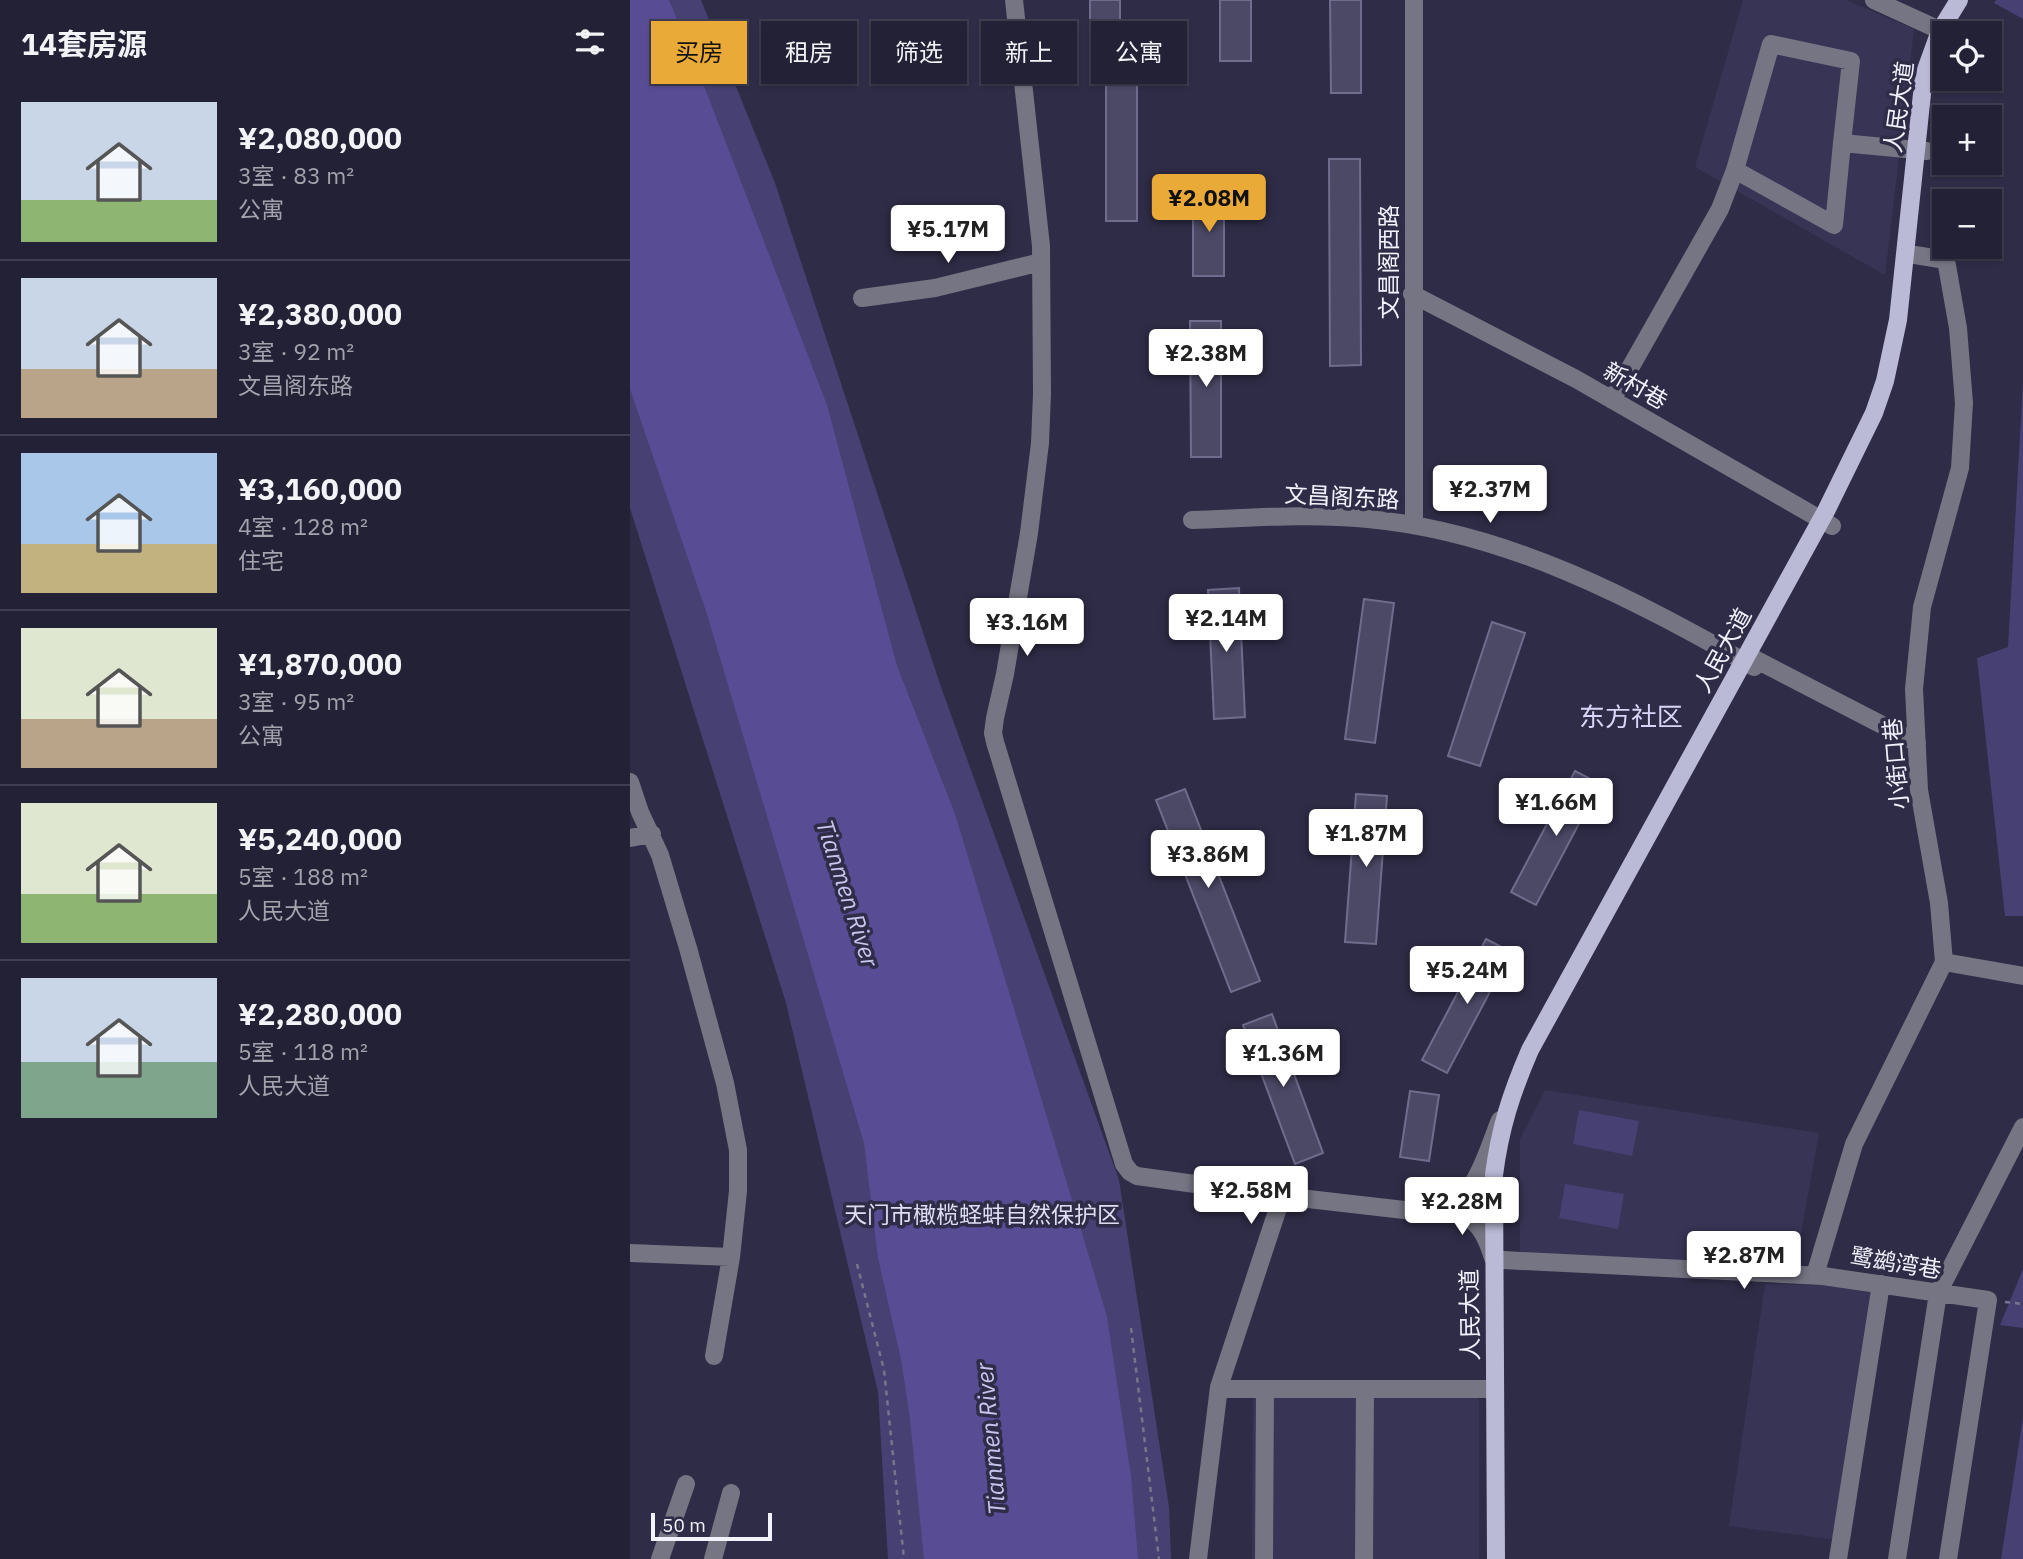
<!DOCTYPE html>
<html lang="zh">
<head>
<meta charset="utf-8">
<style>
  body { margin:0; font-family:"IBM Plex Sans","Noto Sans SC",sans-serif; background:#2f2e41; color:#f1f3f6; height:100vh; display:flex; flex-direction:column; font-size:26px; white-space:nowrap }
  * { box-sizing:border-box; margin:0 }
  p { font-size:23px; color:#a3a3ad }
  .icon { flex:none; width:38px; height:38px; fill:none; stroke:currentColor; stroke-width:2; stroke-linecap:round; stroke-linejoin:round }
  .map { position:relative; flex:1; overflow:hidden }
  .drawer { display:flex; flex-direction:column; background:#232135; width:630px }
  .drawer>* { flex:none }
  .top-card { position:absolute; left:21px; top:21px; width:665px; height:63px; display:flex; gap:14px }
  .controls { position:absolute; left:1302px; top:21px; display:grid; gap:14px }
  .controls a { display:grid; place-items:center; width:70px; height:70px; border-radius:0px; background:#232135; box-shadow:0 2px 5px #0004,0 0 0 2px #403e50; font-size:35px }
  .scale { position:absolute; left:21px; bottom:18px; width:121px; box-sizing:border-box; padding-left:7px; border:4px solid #f2f2fd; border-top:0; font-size:19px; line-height:24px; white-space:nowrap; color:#f2f2fd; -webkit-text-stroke:5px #2f2c47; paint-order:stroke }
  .price { position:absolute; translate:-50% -60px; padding:0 16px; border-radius:7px; background:#fff; color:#222; font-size:23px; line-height:46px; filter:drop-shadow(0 2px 4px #0008) }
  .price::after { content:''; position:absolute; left:50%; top:42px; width:21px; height:16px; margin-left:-10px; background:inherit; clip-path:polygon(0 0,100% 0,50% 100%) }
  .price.active { background:#eaaa38; color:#111 }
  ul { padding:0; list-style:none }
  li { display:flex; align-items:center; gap:21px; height:175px; padding:0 21px }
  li+li { border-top:2px solid #403e50 }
  li span { display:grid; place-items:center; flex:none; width:196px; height:140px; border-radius:0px; color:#555 }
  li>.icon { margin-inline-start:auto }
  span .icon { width:84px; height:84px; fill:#fffc; stroke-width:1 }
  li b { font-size:30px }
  h2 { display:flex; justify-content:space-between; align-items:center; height:84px; padding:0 21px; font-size:30px }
  .chip { padding:0 24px; border-radius:0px; background:#232135; box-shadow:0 2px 5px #0004,0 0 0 2px #403e50; font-size:24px; line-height:63px }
  .chip.active { background:#eaaa38; color:#111 }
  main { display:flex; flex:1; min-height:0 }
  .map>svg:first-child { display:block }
  .built { fill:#383455 }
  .green { fill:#474073 }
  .water { fill:#584d95 }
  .building { fill:#4c4967; stroke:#6f6d8d; stroke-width:2 }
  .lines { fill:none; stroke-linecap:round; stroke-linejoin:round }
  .path { stroke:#77758a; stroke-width:2.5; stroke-dasharray:5 5; stroke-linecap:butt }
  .minor { stroke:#757583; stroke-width:18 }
  .major { stroke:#bab9d6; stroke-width:18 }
  .labels { text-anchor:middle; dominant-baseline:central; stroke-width:7; stroke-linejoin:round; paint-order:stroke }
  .street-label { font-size:23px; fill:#f2f2fd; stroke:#2f2c47 }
  .park-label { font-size:23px; fill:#dedef3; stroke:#2f2c47 }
  .water-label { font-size:24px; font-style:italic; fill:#c7c5ee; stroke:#2f2c47 }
  .quarter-label { font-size:26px; fill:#d6d4f7; stroke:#2f2c47 }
</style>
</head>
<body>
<main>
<section class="drawer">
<h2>14套房源<svg class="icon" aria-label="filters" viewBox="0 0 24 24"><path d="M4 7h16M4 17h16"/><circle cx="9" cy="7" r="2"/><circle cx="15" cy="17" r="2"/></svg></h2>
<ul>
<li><span style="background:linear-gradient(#c9d6e8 70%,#8fb573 0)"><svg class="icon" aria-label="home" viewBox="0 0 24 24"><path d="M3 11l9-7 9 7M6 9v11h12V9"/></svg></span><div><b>¥2,080,000</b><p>3室 · 83 m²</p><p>公寓</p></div></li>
<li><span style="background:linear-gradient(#c9d6e8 65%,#b9a48a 0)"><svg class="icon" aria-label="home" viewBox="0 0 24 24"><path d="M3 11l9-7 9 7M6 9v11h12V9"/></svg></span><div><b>¥2,380,000</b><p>3室 · 92 m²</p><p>文昌阁东路</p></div></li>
<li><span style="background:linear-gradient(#a9c7e8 65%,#c2b280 0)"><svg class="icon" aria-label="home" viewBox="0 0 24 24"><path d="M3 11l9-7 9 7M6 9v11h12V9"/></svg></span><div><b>¥3,160,000</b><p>4室 · 128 m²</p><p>住宅</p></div></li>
<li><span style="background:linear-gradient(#dfe7d0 65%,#b9a48a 0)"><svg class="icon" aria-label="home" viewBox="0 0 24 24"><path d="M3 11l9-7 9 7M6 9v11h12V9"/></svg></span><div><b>¥1,870,000</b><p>3室 · 95 m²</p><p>公寓</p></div></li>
<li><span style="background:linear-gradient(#dfe7d0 65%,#8fb573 0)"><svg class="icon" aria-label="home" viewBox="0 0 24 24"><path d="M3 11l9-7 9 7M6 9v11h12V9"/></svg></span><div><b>¥5,240,000</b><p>5室 · 188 m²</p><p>人民大道</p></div></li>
<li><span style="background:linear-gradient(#c9d6e8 60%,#7fa58c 0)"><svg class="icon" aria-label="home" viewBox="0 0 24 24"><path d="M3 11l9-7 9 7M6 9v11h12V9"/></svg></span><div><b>¥2,280,000</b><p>5室 · 118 m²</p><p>人民大道</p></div></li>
</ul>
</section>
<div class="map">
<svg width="1393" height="1559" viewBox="0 0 1393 1559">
  <rect width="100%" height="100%" fill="#2f2c47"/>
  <!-- built -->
  <path class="built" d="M1113,0H1216L1284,29L1255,275L1065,167Z
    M915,1090L1189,1133L1165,1267L890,1253V1139Z
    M1135,1284L1192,1285L1247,1292L1208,1540L1099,1526Z
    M623,1391L849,1392V1559H622Z"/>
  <!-- green -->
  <path class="green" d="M0,0H71L145,183L311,687L489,1180L539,1507L541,1559H258L248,1392L156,1003L0,508Z
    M1366,0H1393V19L1364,3Z
    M1393,382V916H1375L1347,658L1378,647Z
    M949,1110L1009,1121L1002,1156L943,1144Z
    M935,1184L994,1194L988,1229L929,1218Z
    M1393,1269V1328L1370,1325Z
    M1393,1418V1559H1371Z"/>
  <!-- water -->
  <path class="water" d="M0,0H39L69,73L197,405L267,666L325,814L452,1233L477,1317L501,1476L508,1559H294L280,1419L271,1359L248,1258L234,1143L77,614L0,389Z"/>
  <!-- building -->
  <path class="building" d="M460,0H490V39H460Z
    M590,0H621V61H590Z
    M700,0H731V93H701Z
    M476,84H507V221H476Z
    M699,159H730L731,365L700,366Z
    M594,191V276H563V192Z
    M560,321H591V457H561Z
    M609,588L615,717L584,719L578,590Z
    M734,599L764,603L745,743L715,739Z
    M862,622L895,633L850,766L818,756Z
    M945,771L970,784L906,905L881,892Z
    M555,789L630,981L601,992L526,800Z
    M726,794L757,796L746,944L715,942Z
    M856,939L881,952L817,1073L792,1060Z
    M642,1014L693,1153L665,1164L613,1025Z
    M780,1091L809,1095L799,1161L770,1157Z"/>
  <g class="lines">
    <!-- path -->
    <path class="path" d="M227,1264L254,1370L274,1559
      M1375,1302L1393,1304
      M501,1328L529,1559"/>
    <!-- minor -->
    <path class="minor" d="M384,0L411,246L412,394L410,443L399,533L375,674L365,718L363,733L365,742L494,1164L500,1172L507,1176L652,1196
      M1244,0L1316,33
      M1212,143L1221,61L1141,44L1105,170L1204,225L1212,143L1297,151
      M782,294L946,379L1202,526
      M232,298L305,288L411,262
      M982,400L1090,209L1105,170
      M562,520C621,518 679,513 738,519C879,532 1003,599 1124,667
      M784,525V0
      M1117,655L1287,743
      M0,782L10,812L30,855L58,948L95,1083L108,1150V1191L101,1257L84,1356
      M0,838L22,834
      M1314,962L1393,976
      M808,1212C843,1213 853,1225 863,1258
      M0,1253L101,1257
      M873,1260L1193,1276L1358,1300L1318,1559
      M1185,1275L1224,1144L1314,962L1309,903L1289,790L1284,689L1292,607L1330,468L1334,403L1328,328L1316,260L1285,255
      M589,1389H864
      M30,1559L56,1484
      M83,1559L101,1493
      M568,1559L589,1387L652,1196L783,1211C790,1211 799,1212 806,1211C845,1205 857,1151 870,1120
      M634,1559L635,1389
      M734,1559L735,1389
      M1208,1559L1251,1284
      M1267,1559L1308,1293L1393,1127"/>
    <!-- major -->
    <path class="major" d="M866,1559L864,1175C870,1128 881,1094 900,1050L1196,511L1244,413L1255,381L1268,320L1294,75L1310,31L1329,0"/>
  </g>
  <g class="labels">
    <!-- street labels -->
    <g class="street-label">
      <text transform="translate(1268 107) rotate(-82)">人民大道</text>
      <text transform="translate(758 262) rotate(-90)">文昌阁西路</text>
      <text transform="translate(1006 385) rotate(30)">新村巷</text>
      <text transform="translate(712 496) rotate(3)">文昌阁东路</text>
      <text transform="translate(1092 650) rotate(-61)">人民大道</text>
      <text transform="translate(1265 764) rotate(-95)">小街口巷</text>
      <text transform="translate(1266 1262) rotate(9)">鹭鹚湾巷</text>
      <text transform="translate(839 1315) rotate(-91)">人民大道</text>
    </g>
    <!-- park labels -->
    <g class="park-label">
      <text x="352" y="1214">天门市橄榄蛏蚌自然保护区</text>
    </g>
    <!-- water labels -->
    <g class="water-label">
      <text transform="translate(218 893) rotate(72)">Tianmen River</text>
      <text transform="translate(360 1439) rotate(-95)">Tianmen River</text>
    </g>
    <!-- quarter labels -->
    <g class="quarter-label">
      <text x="1001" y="716">东方社区</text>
    </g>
  </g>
</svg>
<div class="controls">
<a><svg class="icon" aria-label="locate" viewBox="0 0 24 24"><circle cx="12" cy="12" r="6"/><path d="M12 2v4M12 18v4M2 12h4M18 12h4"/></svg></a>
<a>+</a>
<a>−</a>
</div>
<div class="scale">50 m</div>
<b class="price active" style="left:579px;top:234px">¥2.08M</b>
<b class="price" style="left:318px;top:265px">¥5.17M</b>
<b class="price" style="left:576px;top:389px">¥2.38M</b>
<b class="price" style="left:860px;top:525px">¥2.37M</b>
<b class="price" style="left:596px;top:654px">¥2.14M</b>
<b class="price" style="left:397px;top:658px">¥3.16M</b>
<b class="price" style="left:926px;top:838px">¥1.66M</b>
<b class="price" style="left:736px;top:869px">¥1.87M</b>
<b class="price" style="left:578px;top:890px">¥3.86M</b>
<b class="price" style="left:837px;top:1006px">¥5.24M</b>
<b class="price" style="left:653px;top:1089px">¥1.36M</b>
<b class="price" style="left:621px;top:1226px">¥2.58M</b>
<b class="price" style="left:832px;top:1237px">¥2.28M</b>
<b class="price" style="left:1114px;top:1291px">¥2.87M</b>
<div class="top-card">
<a class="chip active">买房</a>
<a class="chip">租房</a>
<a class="chip">筛选</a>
<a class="chip">新上</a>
<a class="chip">公寓</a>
</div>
</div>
</main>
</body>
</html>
